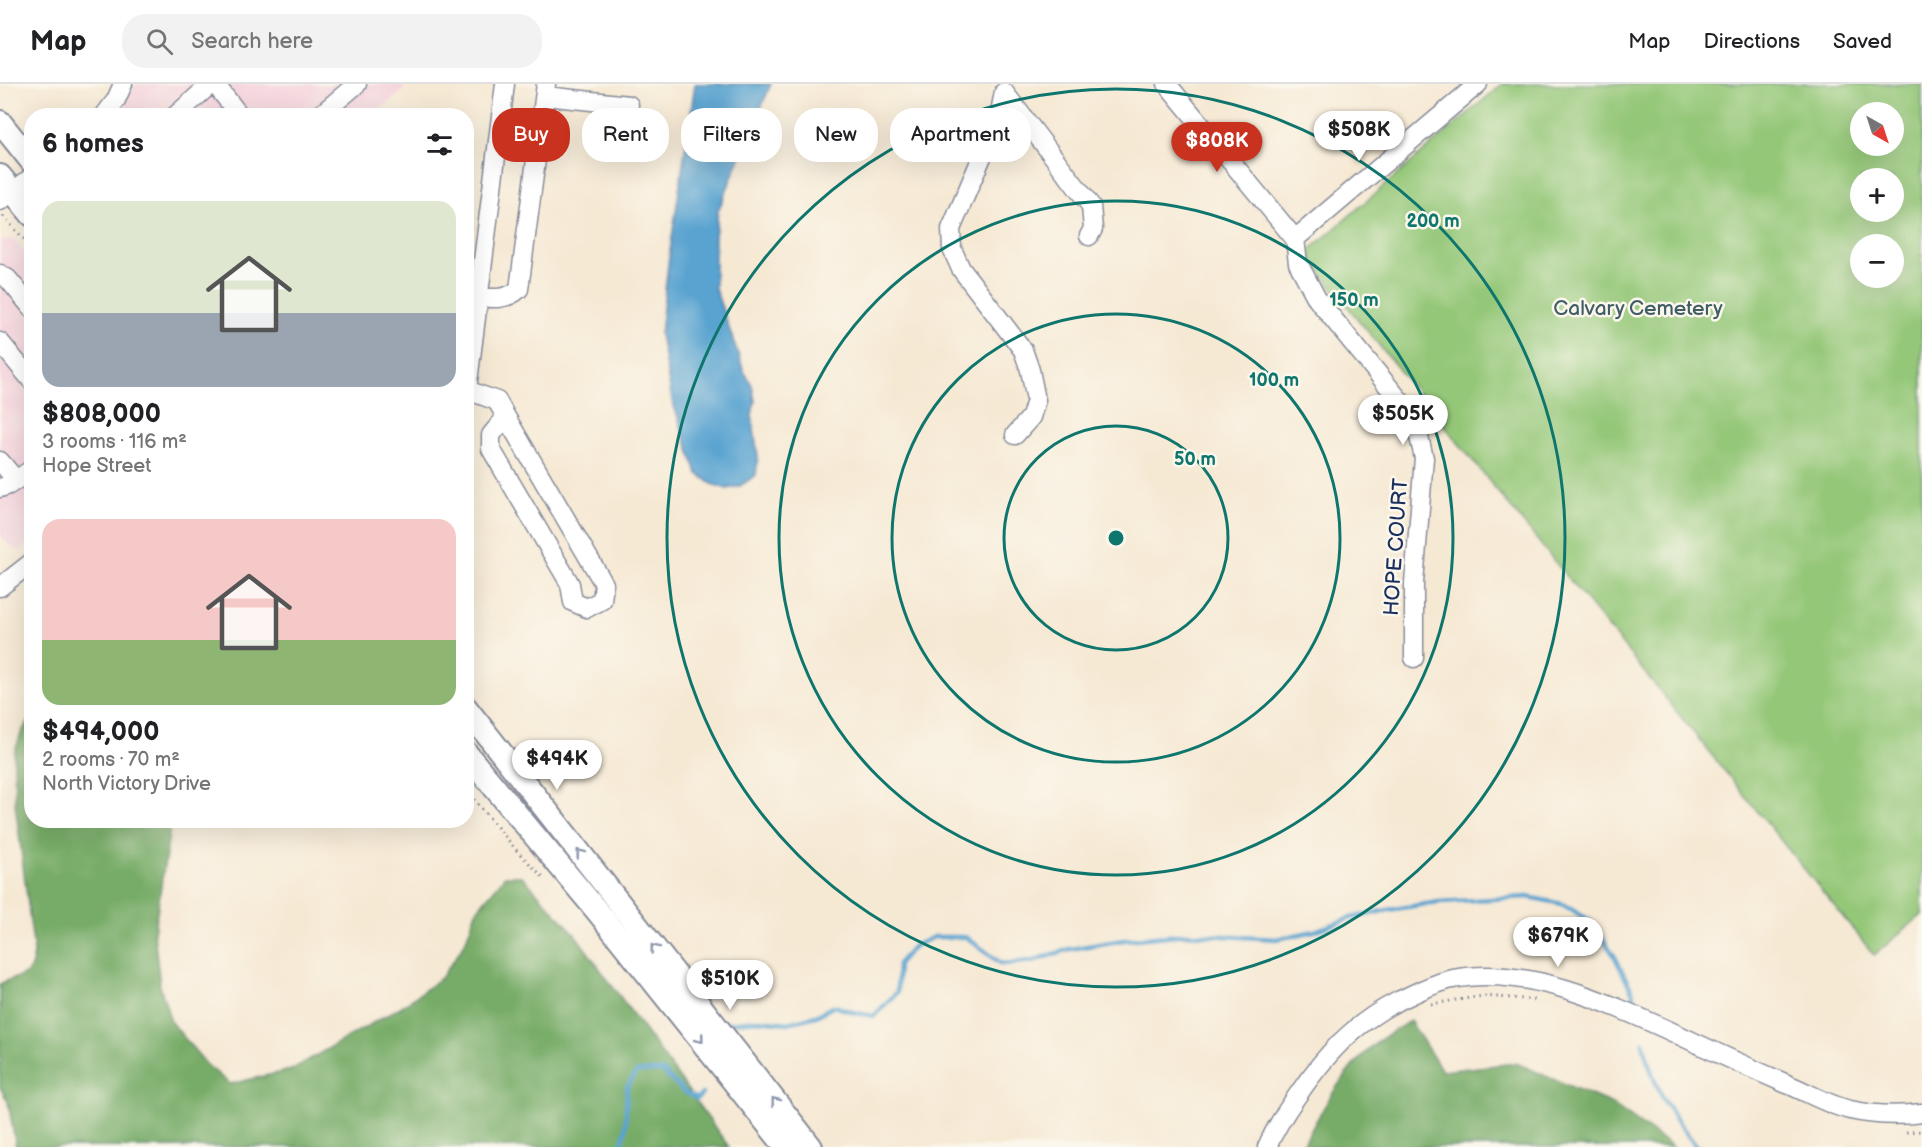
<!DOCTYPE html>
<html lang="en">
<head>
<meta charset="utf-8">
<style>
  body { margin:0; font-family:"Balsamiq Sans",sans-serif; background:#f2f2f2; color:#202124; height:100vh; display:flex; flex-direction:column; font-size:22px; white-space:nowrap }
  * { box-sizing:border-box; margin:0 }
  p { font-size:20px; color:#757577 }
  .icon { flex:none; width:33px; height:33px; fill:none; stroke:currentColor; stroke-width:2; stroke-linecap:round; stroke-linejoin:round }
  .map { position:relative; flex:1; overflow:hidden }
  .details { position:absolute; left:24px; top:24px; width:450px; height:720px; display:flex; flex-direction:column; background:#fff; border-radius:24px; box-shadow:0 6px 24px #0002 }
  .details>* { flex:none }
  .top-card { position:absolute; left:492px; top:24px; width:570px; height:54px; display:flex; gap:12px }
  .needle { width:39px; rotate:141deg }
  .buttons { position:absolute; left:1850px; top:18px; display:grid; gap:12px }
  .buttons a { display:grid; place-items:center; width:54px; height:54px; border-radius:50%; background:#fff; box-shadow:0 6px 24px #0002; font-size:30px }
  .price { position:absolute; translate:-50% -51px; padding:0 14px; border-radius:21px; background:#fff; color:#222; font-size:20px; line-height:39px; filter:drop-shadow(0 2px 3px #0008) }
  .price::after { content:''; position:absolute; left:50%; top:36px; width:18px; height:14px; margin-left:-9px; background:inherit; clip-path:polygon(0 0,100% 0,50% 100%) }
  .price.active { background:#c8321e; color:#fff }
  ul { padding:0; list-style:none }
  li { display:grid; align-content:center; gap:12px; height:318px; padding:0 18px }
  li span { display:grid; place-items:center; height:186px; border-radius:18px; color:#555 }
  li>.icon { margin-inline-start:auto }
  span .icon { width:108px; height:108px; fill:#fffc; stroke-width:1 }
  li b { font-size:26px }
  h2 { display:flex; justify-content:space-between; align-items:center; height:72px; padding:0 18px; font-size:26px }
  .chip { padding:0 21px; border-radius:24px; background:#fff; box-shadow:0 6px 24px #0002; font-size:21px; line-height:54px }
  .chip.active { background:#c8321e; color:#fff }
  header { display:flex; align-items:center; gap:36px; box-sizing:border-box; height:84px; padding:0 30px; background:#fff; border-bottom:2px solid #e0e0e0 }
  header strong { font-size:28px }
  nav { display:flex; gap:33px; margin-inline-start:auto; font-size:21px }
  .search { width:420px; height:54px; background:#f2f2f2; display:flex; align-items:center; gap:15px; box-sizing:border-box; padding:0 21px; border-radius:24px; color:#757577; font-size:22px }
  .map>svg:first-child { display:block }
  .built { fill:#f4cfdc }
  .green { fill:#94c778; stroke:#587b6b; stroke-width:1.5; fill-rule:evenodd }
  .forest { fill:#77ac68; stroke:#496e63; stroke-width:1.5 }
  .water { fill:#58a3d0; stroke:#3a6997; stroke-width:1.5 }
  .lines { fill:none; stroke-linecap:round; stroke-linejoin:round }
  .stream { stroke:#58a3d0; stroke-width:4.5 }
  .minor-casing { stroke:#888c99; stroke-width:21 }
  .major-casing { stroke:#888c99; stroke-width:26 }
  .path { stroke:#888c99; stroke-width:3; stroke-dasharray:1.5 4.5; stroke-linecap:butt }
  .minor { stroke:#fff; stroke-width:18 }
  .major { stroke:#fff; stroke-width:22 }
  .oneway { stroke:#8d97ae }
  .ring { fill:none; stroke:#0f766e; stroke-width:3 }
  .labels { text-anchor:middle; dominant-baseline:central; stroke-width:5; stroke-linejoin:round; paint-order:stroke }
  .park-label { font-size:21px; fill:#3f5d66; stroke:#fbf7ec }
  .street-label { font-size:21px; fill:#1b2f5e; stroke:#fbf7ec }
  .centre { fill:#0f766e; stroke:#fbf7ec; stroke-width:3 }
  .ring-label { font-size:18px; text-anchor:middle; font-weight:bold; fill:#0f766e; stroke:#fbf7ec; stroke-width:5; stroke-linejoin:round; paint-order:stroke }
</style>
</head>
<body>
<header>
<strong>Map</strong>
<div class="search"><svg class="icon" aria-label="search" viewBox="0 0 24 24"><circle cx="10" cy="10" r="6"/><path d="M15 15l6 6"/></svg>Search here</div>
<nav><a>Map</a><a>Directions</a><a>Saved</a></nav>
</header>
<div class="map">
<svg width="1922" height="1063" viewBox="0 0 1922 1063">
  <rect width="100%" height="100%" fill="#fbf7ec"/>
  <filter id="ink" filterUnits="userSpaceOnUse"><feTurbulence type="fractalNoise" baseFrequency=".0167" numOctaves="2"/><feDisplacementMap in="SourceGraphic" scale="12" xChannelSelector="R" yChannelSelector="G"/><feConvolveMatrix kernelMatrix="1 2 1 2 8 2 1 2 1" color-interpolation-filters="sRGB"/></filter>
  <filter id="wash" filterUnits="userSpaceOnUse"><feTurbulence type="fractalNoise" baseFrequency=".008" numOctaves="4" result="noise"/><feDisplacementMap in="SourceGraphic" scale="24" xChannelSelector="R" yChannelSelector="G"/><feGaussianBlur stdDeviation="1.35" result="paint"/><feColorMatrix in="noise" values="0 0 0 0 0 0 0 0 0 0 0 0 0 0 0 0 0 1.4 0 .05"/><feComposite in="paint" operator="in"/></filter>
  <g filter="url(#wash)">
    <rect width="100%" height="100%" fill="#f6e9d4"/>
    <!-- built -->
    <path class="built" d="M136,0H401L405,5L373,31L120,32Z
      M6,155H14L31,176L32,457L18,467L7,459L0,450V157Z"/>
    <!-- green -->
    <path class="green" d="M1502,0H1922V831L1874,871L1305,170ZM1860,28H1893V62H1860ZM1860,94H1893V128H1860ZM1860,160H1893V194H1860Z"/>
    <!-- forest -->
    <path class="forest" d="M31,635L32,736L171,737L154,849L160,902L171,938L207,981L230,1000L291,986L404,921L442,893L465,859L476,827L505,792H522L574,849L729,1063H16L8,1018L0,1003V900C21,888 30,899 34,869L15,718L14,670L22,647Z
      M1410,937L1442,987L1516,979L1612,1020L1673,1063H1302C1323,1023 1348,977 1386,952C1394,946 1402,942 1410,937Z"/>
    <!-- water -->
    <path class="water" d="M695,0H771L718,127L715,153V204L744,287L752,301L755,317L752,331L758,372L756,391L740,402L727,405L712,400L697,389L672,316L660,250L668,180Z"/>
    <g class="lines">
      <!-- stream -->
      <path class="stream" d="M728,939L757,936L788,939L816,932L834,922L856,929L874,932L897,908L898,880L914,862L934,853H966L1002,880L1032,877L1070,865L1124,856L1188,850L1277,855L1314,847L1351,834L1388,826L1439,818L1528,813L1562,820L1589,836L1614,871L1633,909L1634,917
        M1643,959C1654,1004 1668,1027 1697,1063
        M621,1063L625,1048L627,1003L637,988L662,987L685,1009L697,1015L702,1010"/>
    </g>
  </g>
  <g filter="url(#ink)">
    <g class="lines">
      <!-- minor casing -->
      <g class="minor-casing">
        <path id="minor" d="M215,0L240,32
          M505,0L467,306L497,317L506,333L604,500L602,516L587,524L573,518L570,500L491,365V351L506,333
          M1167,0L1295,155
          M1004,8L999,33L951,145L952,165L961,185L1023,266L1030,286L1036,316L1031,333L1015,351
          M1004,8L1091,122L1093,145L1089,152
          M545,12L629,21
          M104,32L116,16L123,0
          M175,32L211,0
          M319,32L357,0
          M0,117L32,93
          M0,190L8,195L32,224
          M466,212C486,213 504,219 519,205L546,0
          M0,258L32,297
          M0,377L16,396
          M0,404L9,401L32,385
          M0,503L32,478
          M1414,574V499L1424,374L1418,349L1405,323L1317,215L1298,179L1295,155L1478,0
          M1267,1063C1275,1045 1285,1029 1297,1012C1325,971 1353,940 1398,917C1416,909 1433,899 1453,895C1529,880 1615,922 1683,953C1717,969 1752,985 1787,1000C1807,1008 1828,1021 1850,1026C1873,1031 1899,1032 1922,1029"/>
      </g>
      <!-- major casing -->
      <g class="major-casing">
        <path id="major" d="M0,38L32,78
          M0,92L32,131
          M466,624L811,1063
          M466,669L598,828L786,1063"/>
      </g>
      <!-- path -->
      <path class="path" d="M3,132L32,164
        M466,706L518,768L544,794
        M1431,920L1483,912L1538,916
        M1906,1048L1922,1047"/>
      <!-- minor -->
      <use href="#minor" class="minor"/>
      <!-- major -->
      <use href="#major" class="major"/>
    </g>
    <!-- one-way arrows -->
    <defs><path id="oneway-chevron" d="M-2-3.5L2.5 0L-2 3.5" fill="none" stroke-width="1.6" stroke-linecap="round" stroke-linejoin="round" transform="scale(1.5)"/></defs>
    <g class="oneway">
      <use href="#oneway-chevron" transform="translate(580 769) rotate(-128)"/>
      <use href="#oneway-chevron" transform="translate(654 864) rotate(-128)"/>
      <use href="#oneway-chevron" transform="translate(700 955) rotate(51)"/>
      <use href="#oneway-chevron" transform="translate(775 1017) rotate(-128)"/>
    </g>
  </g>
  <!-- distance rings -->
  <g class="ring">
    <circle cx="1116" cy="454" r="112"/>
    <circle cx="1116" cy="454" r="224"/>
    <circle cx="1116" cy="454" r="337"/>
    <circle cx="1116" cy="454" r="449"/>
  </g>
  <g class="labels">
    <!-- park labels -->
    <g class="park-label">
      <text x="1638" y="224">Calvary Cemetery</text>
    </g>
    <!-- street labels -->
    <g class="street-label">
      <text transform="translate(1396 463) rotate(-86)">HOPE COURT</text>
    </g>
  </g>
  <circle cx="1116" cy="454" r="9" class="centre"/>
  <g class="ring-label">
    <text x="1433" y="143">200 m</text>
    <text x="1354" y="222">150 m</text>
    <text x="1274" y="302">100 m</text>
    <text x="1195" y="381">50 m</text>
  </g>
</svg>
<div class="buttons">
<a><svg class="needle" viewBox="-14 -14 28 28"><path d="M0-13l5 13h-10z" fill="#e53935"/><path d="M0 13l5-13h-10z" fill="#757577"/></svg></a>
<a>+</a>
<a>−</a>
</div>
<b class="price" style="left:1359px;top:78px">$508K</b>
<b class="price active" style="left:1217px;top:89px">$808K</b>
<b class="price" style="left:1403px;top:362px">$505K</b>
<b class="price" style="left:557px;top:707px">$494K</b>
<b class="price" style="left:1558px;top:884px">$679K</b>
<b class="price" style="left:730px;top:927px">$510K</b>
<div class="top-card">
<a class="chip active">Buy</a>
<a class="chip">Rent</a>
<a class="chip">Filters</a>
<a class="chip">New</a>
<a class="chip">Apartment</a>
</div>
<section class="details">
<h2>6 homes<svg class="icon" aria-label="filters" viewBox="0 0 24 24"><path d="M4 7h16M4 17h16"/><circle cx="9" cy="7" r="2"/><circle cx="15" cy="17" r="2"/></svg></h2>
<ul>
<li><span style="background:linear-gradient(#dfe7d0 60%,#9aa5b1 0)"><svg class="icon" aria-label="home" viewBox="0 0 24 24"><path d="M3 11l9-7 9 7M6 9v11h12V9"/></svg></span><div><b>$808,000</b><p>3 rooms · 116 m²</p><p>Hope Street</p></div></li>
<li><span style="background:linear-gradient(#f6c9c9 65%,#8fb573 0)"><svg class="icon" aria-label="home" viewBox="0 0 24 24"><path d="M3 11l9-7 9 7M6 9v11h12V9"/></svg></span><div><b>$494,000</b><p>2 rooms · 70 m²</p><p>North Victory Drive</p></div></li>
</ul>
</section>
</div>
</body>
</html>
